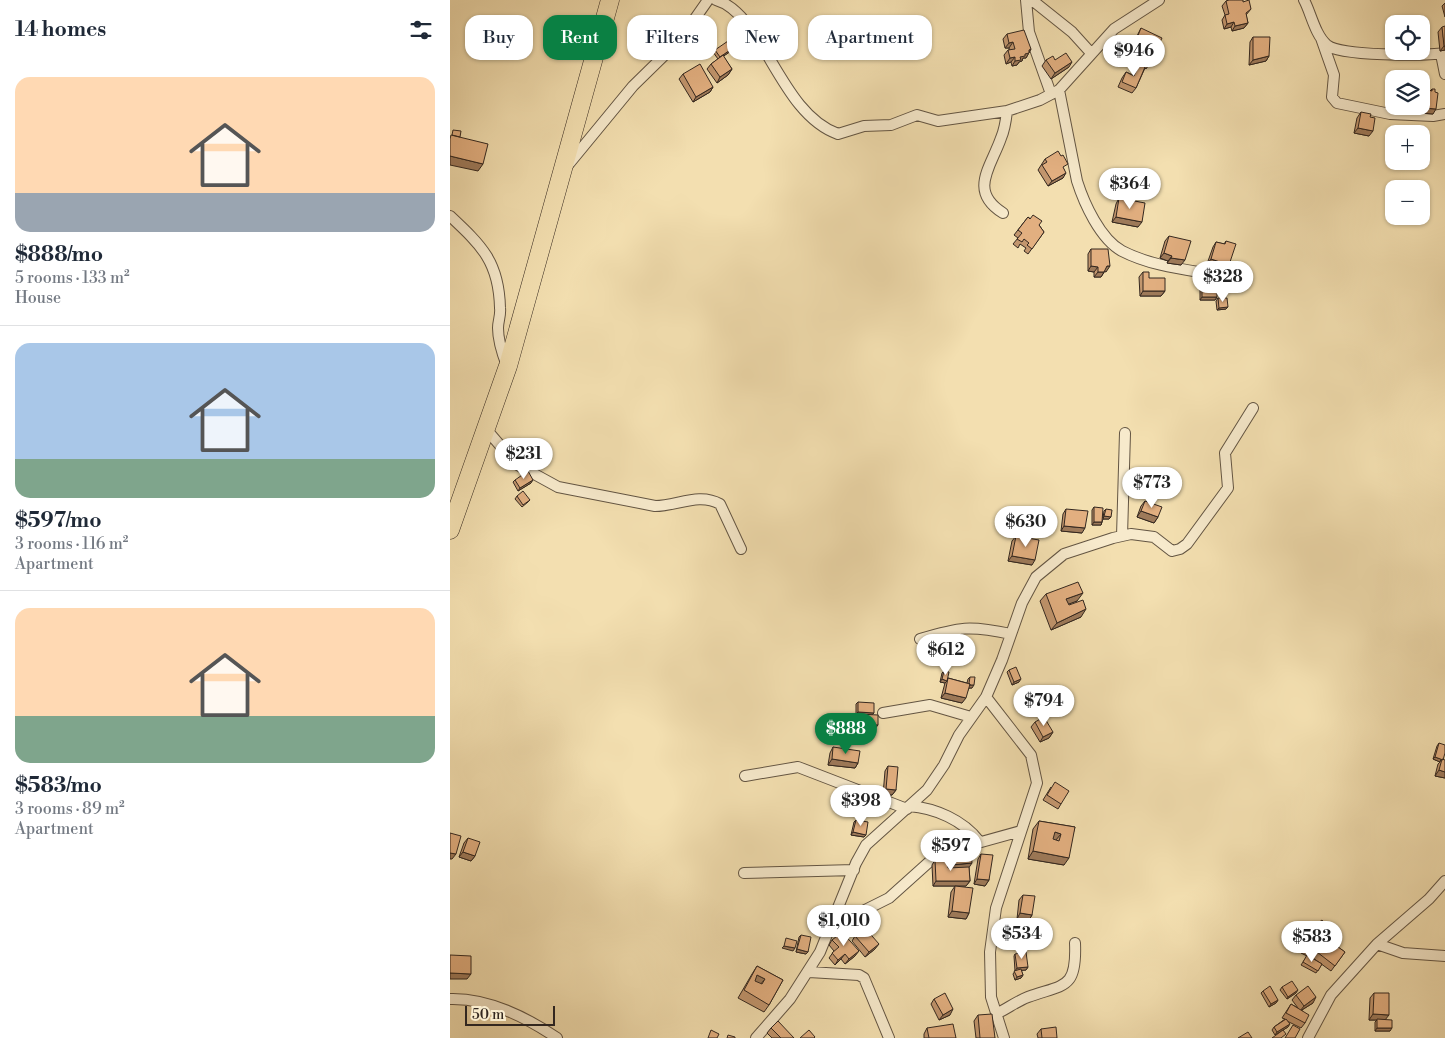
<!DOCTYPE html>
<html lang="en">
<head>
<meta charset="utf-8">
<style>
  body { margin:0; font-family:"Libre Bodoni",serif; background:#f6f6f7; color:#1f2937; height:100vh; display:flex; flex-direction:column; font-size:19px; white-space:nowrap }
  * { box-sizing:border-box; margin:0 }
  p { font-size:16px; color:#747a83 }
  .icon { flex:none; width:28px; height:28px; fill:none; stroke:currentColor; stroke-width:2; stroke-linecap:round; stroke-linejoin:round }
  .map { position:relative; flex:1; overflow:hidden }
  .sheet { display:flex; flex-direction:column; background:#fff; width:450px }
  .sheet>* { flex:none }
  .hud { position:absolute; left:15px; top:15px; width:475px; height:45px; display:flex; gap:10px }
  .tools { position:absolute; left:935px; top:15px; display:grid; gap:10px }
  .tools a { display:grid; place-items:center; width:45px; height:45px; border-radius:10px; background:#fff; box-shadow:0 1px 4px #0004; font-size:25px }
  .scale { position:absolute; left:15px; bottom:12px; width:90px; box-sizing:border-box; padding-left:5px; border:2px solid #33271f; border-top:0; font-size:14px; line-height:18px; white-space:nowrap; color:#33271f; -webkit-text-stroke:4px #f7eacc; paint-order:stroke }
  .price { position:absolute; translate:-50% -42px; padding:0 11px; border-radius:18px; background:#fff; color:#222; font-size:16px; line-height:32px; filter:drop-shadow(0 1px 2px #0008) }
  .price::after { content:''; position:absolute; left:50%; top:30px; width:15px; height:11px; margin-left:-8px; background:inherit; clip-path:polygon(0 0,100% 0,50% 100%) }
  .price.current { background:#0b8043; color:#fff }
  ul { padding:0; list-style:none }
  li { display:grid; align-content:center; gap:10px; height:265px; padding:0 15px }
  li+li { border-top:1px solid #e0e1e3 }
  li span { display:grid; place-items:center; height:155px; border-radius:15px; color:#555 }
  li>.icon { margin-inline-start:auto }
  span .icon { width:90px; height:90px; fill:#fffc; stroke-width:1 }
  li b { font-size:21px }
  h2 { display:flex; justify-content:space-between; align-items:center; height:60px; padding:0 15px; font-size:21px }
  .pill { padding:0 18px; border-radius:15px; background:#fff; box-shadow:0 1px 4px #0004; font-size:18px; line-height:45px }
  .pill.current { background:#0b8043; color:#fff }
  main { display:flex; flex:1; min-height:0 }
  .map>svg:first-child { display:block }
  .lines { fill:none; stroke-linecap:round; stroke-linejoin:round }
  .street-casing { stroke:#635543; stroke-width:12 }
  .highway-casing { stroke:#33271f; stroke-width:19 }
  .street { stroke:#f7eacc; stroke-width:10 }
  .highway { stroke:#f3dfb0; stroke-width:18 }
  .wall { fill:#c2966e; stroke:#33271f }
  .shaded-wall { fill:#9e7a5a; stroke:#33271f }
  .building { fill:#e2af80; stroke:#33271f; fill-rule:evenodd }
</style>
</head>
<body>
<main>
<section class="sheet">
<h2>14 homes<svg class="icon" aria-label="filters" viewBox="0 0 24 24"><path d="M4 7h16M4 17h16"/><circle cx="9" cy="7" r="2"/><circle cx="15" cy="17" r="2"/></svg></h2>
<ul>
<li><span style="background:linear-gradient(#ffd9b3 75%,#9aa5b1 0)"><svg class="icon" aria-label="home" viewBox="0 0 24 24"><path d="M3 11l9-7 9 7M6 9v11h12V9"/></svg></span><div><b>$888/mo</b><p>5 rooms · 133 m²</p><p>House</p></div></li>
<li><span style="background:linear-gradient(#a9c7e8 75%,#7fa58c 0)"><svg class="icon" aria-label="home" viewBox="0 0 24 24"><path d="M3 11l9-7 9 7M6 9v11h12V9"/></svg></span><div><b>$597/mo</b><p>3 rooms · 116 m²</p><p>Apartment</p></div></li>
<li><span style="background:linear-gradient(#ffd9b3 70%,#7fa58c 0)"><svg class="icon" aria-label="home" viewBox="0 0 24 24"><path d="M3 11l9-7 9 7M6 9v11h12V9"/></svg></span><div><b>$583/mo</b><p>3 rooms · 89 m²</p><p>Apartment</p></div></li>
</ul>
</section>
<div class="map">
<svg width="995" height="1038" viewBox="0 0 995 1038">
  <rect width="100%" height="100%" fill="#f3dfb0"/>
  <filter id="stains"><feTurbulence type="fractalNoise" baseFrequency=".004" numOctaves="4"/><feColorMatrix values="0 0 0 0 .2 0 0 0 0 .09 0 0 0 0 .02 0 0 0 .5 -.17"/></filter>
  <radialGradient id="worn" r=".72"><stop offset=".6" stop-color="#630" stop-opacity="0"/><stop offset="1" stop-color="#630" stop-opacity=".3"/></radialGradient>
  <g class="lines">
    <!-- street casing -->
    <g class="street-casing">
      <path id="street" d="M266,0C314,14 329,113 388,134L414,126L441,125L467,115L488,121L557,111L590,100L609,90L664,29L709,0
        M576,0L579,32L601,94
        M582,0L622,32L641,53
        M854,0C861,13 865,35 877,45C889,56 976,56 995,53
        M871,38L884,75L882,97L887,103L940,114L983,116L995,114
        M991,54L995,74
        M609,90L627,181C634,203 650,239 672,251C699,265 731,269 761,274
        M118,165L183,86L230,40L258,0
        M553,213C518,191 541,167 551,138C555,129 556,120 557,111
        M0,216C32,246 49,262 50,308C51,315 48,321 48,328C48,341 52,353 57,366
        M36,429L66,464L108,487L205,506C227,506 249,492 270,504L291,549
        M672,536L675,433
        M470,639C510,627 519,625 561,634
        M536,697L581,755L587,783L546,908L540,952L541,997L554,1038
        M433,713L480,705L521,717
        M295,776L348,767L457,809
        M459,806C485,808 513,820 529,841
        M294,873L404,870
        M381,927L439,898L488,854L571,831
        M927,944L953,953L995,956
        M359,972L409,975L414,978L439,1038
        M0,999C38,998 76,1017 107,1038
        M546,1014C557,1009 567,1001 578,997C614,984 627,990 625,943
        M306,1038L340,999L370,952L406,863L416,845L477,790L494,765L509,735L536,697L552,660L572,603L586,577L614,554L663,538L681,534L704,537L722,551L730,549L737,544L778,488L775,453L803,408
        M858,1038L881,995L927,944L979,899L995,881"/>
    </g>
    <!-- highway casing -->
    <g class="highway-casing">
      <path id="highway" d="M0,530L58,366L160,0"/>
    </g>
    <!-- street -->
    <use href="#street" class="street"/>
    <!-- highway -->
    <use href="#highway" class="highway"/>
  </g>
  <!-- wall -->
  <path class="wall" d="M776,1L793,2L801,9L796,15L798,23L794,28L782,31L781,27L774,29L772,20L775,15L772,6Z
    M995,3V17L992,6Z
    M992,27L995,50L990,51L988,32Z
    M691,28L700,63L696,69L695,68L686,88L682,93L668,87L672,78L676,72L683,75L689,65L675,59L679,49L683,44L688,46V45L683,43L688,34Z
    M557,34L581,49L576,58H573L572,61L569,62L567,65L562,66L561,62L556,64L554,55L558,50H560L559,48H555L553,39Z
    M803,37L819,56L816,61L799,65L800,42Z
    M283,48L281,51L273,56L282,69L278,75L267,83L257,69L261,64L268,59L263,52L265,50Z
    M596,60H605L619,67L601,79L592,66Z
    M233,74L263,87L260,92L243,102L229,79Z
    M971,88L980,91L982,89L983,114L969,113V108H964V106H971Z
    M911,112L919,136L904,133L907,118Z
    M595,159L614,169L613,178L598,186L588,170Z
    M669,198L688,227L662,222L666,204Z
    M578,217L589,225L594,232L578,254L574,251L576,248L570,244L568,248L563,244L568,238L564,235Z
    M719,236L731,265L717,263L718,261L710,258L715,241Z
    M776,241L779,265L775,270L757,264L763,247L766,242L774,244Z
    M641,249L656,272L655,271L651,277H644V272L638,271V254Z
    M693,272L699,278L715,291L711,296H690L689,277Z
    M752,288L767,297L765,300H750V290Z
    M768,298L776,309L767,310L766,301Z
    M65,480L81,483L68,491L63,482Z
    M67,496L80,500L78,502L72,507L65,499Z
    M695,501L708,517L704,523L687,517L691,506Z
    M644,507L653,518L654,511L656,509L659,519H653L651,525H642V510Z
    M616,509L632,533L611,531L613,514Z
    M566,536L582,565L558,561L562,541Z
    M596,594L627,601L618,604L631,617L601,630L590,601Z
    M559,670L569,682L562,685L557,672Z
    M494,671L497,680L498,678L517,683L518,679L520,677L522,688H519L512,703L491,698L495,683L490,682L492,673Z
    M408,702L424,713L422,715L424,730L404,729V719L408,714H406V704Z
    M585,722L603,732L599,738L590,742L581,727Z
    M989,743L993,759L995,778L985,776L988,764L990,762L983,759L987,746Z
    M383,747L408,763L405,768L378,765L380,753Z
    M438,766L446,790L442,795H433L435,771Z
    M601,787L611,804L608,809L593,800Z
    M406,820L414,837L401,835L404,822Z
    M589,821L625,827L614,865L578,859L583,829Z
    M18,838L25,856L21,861L9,857L14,843Z
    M500,852L519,868L520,881L516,886H483L482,865L485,860H496V857Z
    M531,854L539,880L535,886L524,884L528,859Z
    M505,886L519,913L516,919L498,917L501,892Z
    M573,895L582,915L579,920L567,919L569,900Z
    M860,929L881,931L877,937L865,946L856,934Z
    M351,935L358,952L356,954L346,952L349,937Z
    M405,936L425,949L415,957L402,941Z
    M877,939L895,952L881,971L863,958Z
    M382,940L405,956L395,964L391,959L385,965L379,958L384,951L379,945Z
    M856,944L863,955L861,958L872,964L866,973L851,965L857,956L851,953Z
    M565,954L578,967L576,970H571L573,975L571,978L565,980L563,974L565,971L564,956Z
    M307,966L333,980L319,1005L314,1012L288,998L302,974Z
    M832,987L846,993L837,999L830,990Z
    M813,991L828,1000L826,1003L819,1007L811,993Z
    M924,993L935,1019L940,1031H925V1022L927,1020H919L920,998Z
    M846,995L863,1003L852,1010L855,1023L851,1028L837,1021L838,1027L825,1035L822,1030L824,1027L835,1019L832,1018L841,1004L848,1008L842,1000Z
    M484,999L500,1015L489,1020L481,1004Z
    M528,1015L545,1038H526L524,1021Z
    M321,1028L344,1038H322L317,1033Z
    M477,1028L506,1038H474V1034Z
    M591,1029L607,1038H588L587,1034Z"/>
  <!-- shaded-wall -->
  <path class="shaded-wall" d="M784,22L781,27L774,29L777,24Z
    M798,23L794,28L782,31L785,26Z
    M563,42L559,48H555L559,43Z
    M994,46H995V50L990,51Z
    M283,48L281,51L268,60L270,57Z
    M581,49L576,58H573L572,61L569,62L567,65L562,66L565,61L579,50Z
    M819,56L816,61L799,65L803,60Z
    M565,57L561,62L556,64L560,58Z
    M622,62L619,67L601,79L605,73Z
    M282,69L278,75L267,83L270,77Z
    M263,87L260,92L243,102L246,97Z
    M965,106H971L969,108H964Z
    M973,108L986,109L983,114L969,113Z
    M908,128L923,131L919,136L904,133Z
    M0,156L33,164L28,171L0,165Z
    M616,173L613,178L598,186L602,181Z
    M666,217L692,222L688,227L662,222Z
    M714,253L722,256L718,261L710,258Z
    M721,258L735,260L731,265L717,263Z
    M761,259L779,265L775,270L757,264Z
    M641,266L648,267L644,272L638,271Z
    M657,266H660L656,272L653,271Z
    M648,272H654L651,277H644Z
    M693,291H715L711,296H690Z
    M752,297H767L765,300H750Z
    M778,307L776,309L767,310L769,308Z
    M83,480L81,483L68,491L70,488Z
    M691,511L708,517L704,523L687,517Z
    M654,516L661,517L659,519H653Z
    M644,522H652L651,525H642Z
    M614,526L635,528L632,533L611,531Z
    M562,556L585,560L582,565L558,561Z
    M633,593L627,601L611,607L616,599Z
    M636,609L631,617L601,630L607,623Z
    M492,679L497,681L495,683L490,682Z
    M571,679L569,682L562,685L564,682Z
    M519,685H524L522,688H517Z
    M495,693L516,698L512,703L491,698Z
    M408,712L424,713L422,715L406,714Z
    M408,724L428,725L424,730L404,729Z
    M603,732L599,738L590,742L593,737Z
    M985,757L991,759L990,762L983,759Z
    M382,759L408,763L405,768L378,765Z
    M989,770L995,772V778L985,776Z
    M436,789L446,790L442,795H433Z
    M403,832L416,835L414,837L401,835Z
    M605,832L611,834L605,841L599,840Z
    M583,851L619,858L614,865L578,859Z
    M13,852L25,856L21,861L9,857Z
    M0,853L6,854L2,859H0Z
    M522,863L518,869L497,870L501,865Z
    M527,879L539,880L535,886L524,884Z
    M486,881H520L516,886H483Z
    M502,911L519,913L516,919L498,917Z
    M570,913L582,915L579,920L567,919Z
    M881,931L877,937L865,946L869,940Z
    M429,944L425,949L415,957L419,952Z
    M334,946L345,948L343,951L332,948Z
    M347,949L358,952L356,954L346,952Z
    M409,951L405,956L395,964L399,959Z
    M395,954L391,959L385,965L388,960Z
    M578,967L576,970L565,971L567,968Z
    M0,973L21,974L17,979H0Z
    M307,975L315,979L309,986L302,983Z
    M573,975L571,978L565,980L567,977Z
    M848,990L846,993L837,999L838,997Z
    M866,997L863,1003L850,1011L854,1006Z
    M828,1000L826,1003L819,1007L821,1004Z
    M503,1009L500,1015L489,1020L493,1015Z
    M923,1014L939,1015L935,1020H919Z
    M840,1024L838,1027L825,1035L827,1032Z
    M927,1028H942L940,1031H925Z"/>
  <!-- building -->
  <path class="building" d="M779,0H793V2L799,0L801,9L796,13L798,23L785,26L784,22L777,24L775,15L779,14L776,1Z
    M995,26V46H994L992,27Z
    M691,28L712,38L700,63L678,54L683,44L688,47L692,40L687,38Z
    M574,30L581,49L579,50V53L575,54V56L570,57L571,60L565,61V57L560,58L558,50L565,49L563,42L559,43L557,34Z
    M803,37H820L819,56L803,60Z
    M278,41L283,48L270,57L265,50Z
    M616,53L622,62L605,73L596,60L603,56L605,60Z
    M273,55L282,69L270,77L261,64Z
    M250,64L263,87L246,97L233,74Z
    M689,65L695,67L686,88L672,82L676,72L684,76Z
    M971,88L982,91V89H985V92L988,93L986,109L973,108V103H971Z
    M911,112L921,114L920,117L925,118L923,131L908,128Z
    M3,130L11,131L10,137L2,135Z
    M1,135L38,144L33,164L0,156V139Z
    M608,151L611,156L613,155L618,164L613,167L616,173L602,181L592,165L597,162L595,159Z
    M669,198L695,203L692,222L666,217Z
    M583,215L592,221L589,225L594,232L582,249L577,245L579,243L574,239L572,242L567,239L572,233L568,230L578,217L580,219Z
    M719,236L741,241L735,260L721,258L722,256L714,253Z
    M776,241L786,244L779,265L761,259L766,242L775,244Z
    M641,249H658L660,266H657L654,272H648V267L641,266Z
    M693,272H699V278H715V291H693Z
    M752,288H767V297H752Z
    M768,298H777L778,307L769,308Z
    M78,471L83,480L70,488L65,480Z
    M73,491L80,500L73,505L67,496Z
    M695,501L712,507L708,517L691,511Z
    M644,507L653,508L652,522H644Z
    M616,509L638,511L635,528L614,526Z
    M656,509L662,510L661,517L654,516Z
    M566,536L589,540L585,560L562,556Z
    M628,582L633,593L616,599L619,605L633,600L636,609L607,623L596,594Z
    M566,667L571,679L564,682L559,670Z
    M494,671L499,672L497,681L492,679Z
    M520,677H525L524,685H520V684L519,683Z
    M498,678L520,684L516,698L495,693Z
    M408,702L424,703V713L408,712Z
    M408,714L428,715V725L408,724Z
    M594,717L603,732L593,737L585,722Z
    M989,743L995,745V753L993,760L985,757Z
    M383,747L410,751L408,763L382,759Z
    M992,759L995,760V772L989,770Z
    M438,766L448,767L446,790L436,789Z
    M605,782L619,791L611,804L597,795Z
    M406,820L418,822L416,835L403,832Z
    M589,821L625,827L619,858L583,851ZM605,832L611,834L609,841L603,839Z
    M0,833L11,836L6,854L0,853Z
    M18,838L30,842L25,856L13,852Z
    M521,850L522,863L501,865L500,852Z
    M531,854L543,855L539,880L527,879Z
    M485,860H497L498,868L519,867L520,881H486Z
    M505,886L523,888L519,913L502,911Z
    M573,895L585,896L582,915L570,913Z
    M872,920L881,931L869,940L860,929Z
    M415,928L429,944L419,952L405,936Z
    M392,932L409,951L399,959L395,954L388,960L382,953L389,947L382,940Z
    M351,935L361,937L358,952L347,949Z
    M336,938L347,941L345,948L334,946Z
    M877,939L895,952L885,966L867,952Z
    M856,944L866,949L863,955L853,951Z
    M576,952L578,967L567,968L565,954Z
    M0,955L21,956V974L0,973Z
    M857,955L872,964L868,971L853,962Z
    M307,966L333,980L319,1005L294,990ZM307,975L315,979L312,984L305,981Z
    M571,969L573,975L567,977L564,971Z
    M842,981L848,990L838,997L832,987Z
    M820,986L828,1000L821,1004L813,991Z
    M858,986L866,997L854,1006L846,995Z
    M495,993L503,1009L493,1015L484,999Z
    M924,993H939V1015L923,1014Z
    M841,1004L859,1015L855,1023L836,1013Z
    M542,1014L545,1038H530L528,1015Z
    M836,1019L840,1024L827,1032L824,1027Z
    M927,1019L942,1020V1028H927Z
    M328,1021L344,1038H331L321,1028Z
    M503,1024L506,1038H479L477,1028Z
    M843,1025L850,1029L845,1038H835Z
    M606,1027L607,1038H592L591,1029Z
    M261,1030L269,1034L267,1038H258Z
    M359,1030L365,1037L364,1038H350Z
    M833,1030L836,1034L831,1038H822Z
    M798,1032L802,1038H788Z
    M278,1035L285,1037V1038H277Z"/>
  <rect width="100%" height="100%" filter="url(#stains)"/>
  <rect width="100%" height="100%" fill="url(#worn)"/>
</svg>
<div class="tools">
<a><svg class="icon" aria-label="locate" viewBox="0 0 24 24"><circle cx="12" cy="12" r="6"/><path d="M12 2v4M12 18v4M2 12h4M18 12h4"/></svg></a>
<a><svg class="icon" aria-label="layers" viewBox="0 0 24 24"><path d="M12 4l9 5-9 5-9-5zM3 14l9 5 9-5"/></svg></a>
<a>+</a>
<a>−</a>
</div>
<div class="scale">50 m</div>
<b class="price" style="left:684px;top:77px">$946</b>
<b class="price" style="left:680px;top:210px">$364</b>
<b class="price" style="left:773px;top:303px">$328</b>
<b class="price" style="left:74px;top:480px">$231</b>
<b class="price" style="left:702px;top:509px">$773</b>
<b class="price" style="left:576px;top:548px">$630</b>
<b class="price" style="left:496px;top:676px">$612</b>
<b class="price" style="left:594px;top:727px">$794</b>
<b class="price current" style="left:396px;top:755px">$888</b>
<b class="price" style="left:411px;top:827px">$398</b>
<b class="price" style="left:501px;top:872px">$597</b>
<b class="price" style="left:394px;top:947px">$1,010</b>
<b class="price" style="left:572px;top:960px">$534</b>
<b class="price" style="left:862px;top:963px">$583</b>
<div class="hud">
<a class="pill">Buy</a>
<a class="pill current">Rent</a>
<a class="pill">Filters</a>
<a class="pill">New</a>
<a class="pill">Apartment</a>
</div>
</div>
</main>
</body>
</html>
